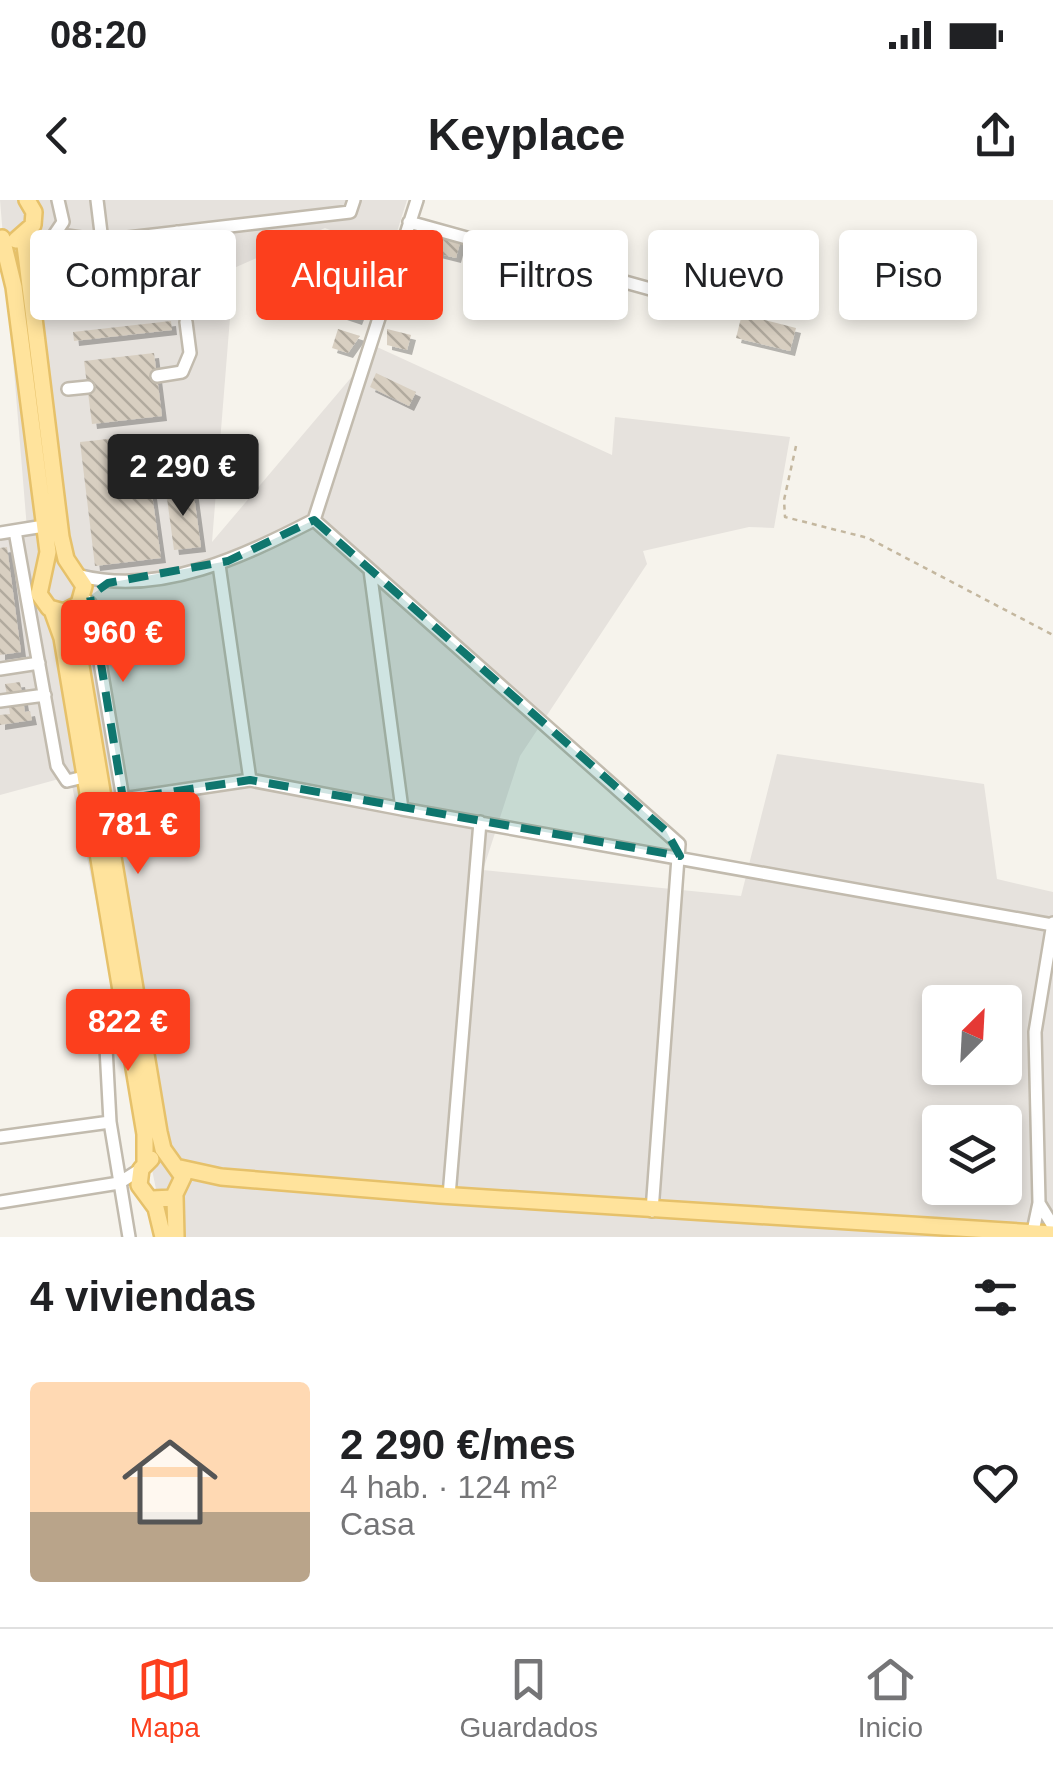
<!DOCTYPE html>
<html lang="es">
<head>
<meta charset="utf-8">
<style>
  body { margin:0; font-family:Arial,sans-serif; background:#f2f2f2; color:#202124; height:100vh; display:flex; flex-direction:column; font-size:38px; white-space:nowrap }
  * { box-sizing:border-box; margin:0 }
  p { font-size:32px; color:#757577 }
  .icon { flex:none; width:55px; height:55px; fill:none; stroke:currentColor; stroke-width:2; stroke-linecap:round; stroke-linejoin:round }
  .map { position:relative; height:1037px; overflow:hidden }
  .side { display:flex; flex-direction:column; background:#fff; flex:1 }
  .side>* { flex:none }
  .banner { position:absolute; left:30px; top:30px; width:995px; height:90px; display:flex; gap:20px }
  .needle { width:65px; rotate:24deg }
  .tools { position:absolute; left:922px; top:785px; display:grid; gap:20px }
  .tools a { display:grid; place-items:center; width:100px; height:100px; border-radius:10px; background:#fff; box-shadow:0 5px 15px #0003; font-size:50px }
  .price { position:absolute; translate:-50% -85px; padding:0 22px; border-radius:10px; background:#fc3f1d; color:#fff; font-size:32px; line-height:65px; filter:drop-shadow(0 2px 5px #0008) }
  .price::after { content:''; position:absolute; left:50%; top:60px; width:30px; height:22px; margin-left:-15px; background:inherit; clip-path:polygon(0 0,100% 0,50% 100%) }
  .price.current { background:#222; color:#fff }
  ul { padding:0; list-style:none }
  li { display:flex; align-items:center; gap:30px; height:250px; padding:0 30px }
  li span { display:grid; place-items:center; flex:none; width:280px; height:200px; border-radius:10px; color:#555 }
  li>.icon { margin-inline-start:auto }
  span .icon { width:120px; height:120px; fill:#fffc; stroke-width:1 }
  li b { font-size:42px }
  h2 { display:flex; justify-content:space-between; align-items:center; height:120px; padding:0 30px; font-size:42px }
  .tag { padding:0 35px; border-radius:10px; background:#fff; box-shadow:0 5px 15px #0003; font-size:35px; line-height:90px }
  .tag.current { background:#fc3f1d; color:#fff }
  .status { display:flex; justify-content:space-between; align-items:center; height:70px; padding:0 50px; background:#fff; direction:ltr }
  .status svg { height:28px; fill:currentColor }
  header { display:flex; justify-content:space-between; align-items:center; height:130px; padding:0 30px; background:#fff; font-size:45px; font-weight:600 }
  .tab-bar { display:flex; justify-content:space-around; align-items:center; height:140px; border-top:2px solid #e0e0e0; background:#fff; font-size:28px; color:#757577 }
  .tab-bar a { display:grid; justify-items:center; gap:5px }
  .tab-bar .current { color:#fc3f1d }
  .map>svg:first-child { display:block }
  .industrial { fill:#e6e2dd; fill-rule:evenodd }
  .building { fill:url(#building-back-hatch); filter:url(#shadow) }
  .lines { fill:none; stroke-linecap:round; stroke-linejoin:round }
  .minor-casing { stroke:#c2bbae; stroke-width:16 }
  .major-casing { stroke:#e6c16a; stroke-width:20 }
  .path { stroke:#c4b79f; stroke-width:2.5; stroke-dasharray:5 5; stroke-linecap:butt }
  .minor { stroke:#fff; stroke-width:11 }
  .major { stroke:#ffe39c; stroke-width:15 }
  .marked { fill:#0f766e; fill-opacity:0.2; stroke:#0f766e; stroke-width:8; stroke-dasharray:20 12; stroke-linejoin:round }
</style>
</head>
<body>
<div class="status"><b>08:20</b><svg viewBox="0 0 49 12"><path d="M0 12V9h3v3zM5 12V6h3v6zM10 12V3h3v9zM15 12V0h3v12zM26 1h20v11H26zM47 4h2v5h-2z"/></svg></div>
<header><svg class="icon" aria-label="back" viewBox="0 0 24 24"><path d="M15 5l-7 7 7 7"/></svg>Keyplace<svg class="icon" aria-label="share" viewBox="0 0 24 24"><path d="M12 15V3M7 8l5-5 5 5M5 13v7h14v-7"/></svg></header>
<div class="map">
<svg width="1053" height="1037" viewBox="0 0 1053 1037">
  <defs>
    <pattern id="building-back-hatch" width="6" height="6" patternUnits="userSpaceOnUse" patternTransform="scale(2.5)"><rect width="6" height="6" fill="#d8cfc1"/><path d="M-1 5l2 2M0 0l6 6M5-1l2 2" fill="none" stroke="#b1aa9e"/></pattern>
    <filter id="shadow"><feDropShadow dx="5" dy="5" stdDeviation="0" flood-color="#0004"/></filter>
  </defs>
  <rect width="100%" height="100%" fill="#f6f3ec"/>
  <!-- industrial -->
  <path class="industrial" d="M0,0H407L390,54L325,28L234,68L212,342L377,147L612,255L615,217L790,237L774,328L749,327L643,351L647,364L520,556L483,670L741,696L777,554L984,584L997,679L1053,692V1027L1046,1037H166L70,576L0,595V334L27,329ZM940,802H1005V868H940ZM940,922H1005V988H940Z"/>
  <!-- building -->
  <path class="building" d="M438,33L461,39L456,58L432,52Z
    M369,50L384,56L375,79L360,73Z
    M603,78L621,84L616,103L598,98Z
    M348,97L364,102L357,120L342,115Z
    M742,114L796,128L790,151L736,138Z
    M171,121L172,130L74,141L73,132Z
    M338,129L360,136L348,153L332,148Z
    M387,129L411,135L407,150L387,145Z
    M154,153L162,216L92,224L84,161Z
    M376,173L416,192L409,206L370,187Z
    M154,234L159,279L150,280L161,358L95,366L80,242Z
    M193,288L201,347L174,350L166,291Z
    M7,347L21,452L0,455V348Z
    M20,482L25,512L30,511L32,520L0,525V515L10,514L5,484Z"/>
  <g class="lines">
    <!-- minor casing -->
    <g class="minor-casing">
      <path id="minor" d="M97,0L102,41
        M409,22L726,110
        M177,32L184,104
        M51,40L67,36L102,41L350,12L354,0
        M34,90L44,50L63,22L58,0
        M157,176L182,172L190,153L186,122
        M68,189L88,187
        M314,320L679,644L652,1011
        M314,320L417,0
        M15,331L57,566L67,581L84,577
        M0,333L44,326
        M219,365L250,580L402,609L370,370
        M81,376C161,396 244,356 314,320
        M83,398L90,403L123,599L250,580
        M0,469L39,463
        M0,501L45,495
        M402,609L1053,725
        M105,829L110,922L129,1037
        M0,937L110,922
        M449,996L480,622
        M0,1002L119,983L141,969
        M1039,1003L1035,832L1053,723
        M1032,1036L1039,1003L1053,1026"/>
    </g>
    <!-- major casing -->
    <g class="major-casing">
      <path id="major" d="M2,38L14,87L48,352L39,394L49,408L64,412L79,404L84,386L66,359L61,337L24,37
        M16,40L33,25L34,12L27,0
        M76,407V436L159,932L163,949L183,977L173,998L152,999
        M52,410L62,438L145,934V963
        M151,959L141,969L139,985L156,1008L163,1037
        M180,968L221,977L440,995L1053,1034
        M175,997L176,1037"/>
    </g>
    <!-- path -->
    <path class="path" d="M796,246L784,300L785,317L868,338L1053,435"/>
    <!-- minor -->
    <use href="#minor" class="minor"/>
    <!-- major -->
    <use href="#major" class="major"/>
  </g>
  <!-- marked area -->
  <path class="marked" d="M314,320L666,631L680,656L250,580L123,599L90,396L108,383L228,361Z"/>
</svg>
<div class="tools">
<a><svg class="needle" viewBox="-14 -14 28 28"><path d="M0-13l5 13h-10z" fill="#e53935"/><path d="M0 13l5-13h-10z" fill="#757577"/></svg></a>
<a><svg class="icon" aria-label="layers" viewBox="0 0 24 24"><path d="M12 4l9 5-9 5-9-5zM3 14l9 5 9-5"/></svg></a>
</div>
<b class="price current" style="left:183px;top:319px">2 290 €</b>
<b class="price" style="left:123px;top:485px">960 €</b>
<b class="price" style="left:138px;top:677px">781 €</b>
<b class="price" style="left:128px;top:874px">822 €</b>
<div class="banner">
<a class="tag">Comprar</a>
<a class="tag current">Alquilar</a>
<a class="tag">Filtros</a>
<a class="tag">Nuevo</a>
<a class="tag">Piso</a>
</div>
</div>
<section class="side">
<h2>4 viviendas<svg class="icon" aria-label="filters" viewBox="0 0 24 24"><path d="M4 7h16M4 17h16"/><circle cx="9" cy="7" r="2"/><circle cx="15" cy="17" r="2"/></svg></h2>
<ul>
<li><span style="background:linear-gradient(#ffd9b3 65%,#b9a48a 0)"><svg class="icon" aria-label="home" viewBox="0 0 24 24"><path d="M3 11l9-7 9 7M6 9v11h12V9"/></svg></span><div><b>2 290 €/mes</b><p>4 hab. · 124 m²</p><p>Casa</p></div><svg class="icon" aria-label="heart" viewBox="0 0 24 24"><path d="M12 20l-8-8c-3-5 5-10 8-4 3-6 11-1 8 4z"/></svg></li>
</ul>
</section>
<nav class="tab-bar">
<a class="current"><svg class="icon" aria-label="map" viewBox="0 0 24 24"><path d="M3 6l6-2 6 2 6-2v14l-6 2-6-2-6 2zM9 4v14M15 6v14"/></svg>Mapa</a>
<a><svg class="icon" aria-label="saved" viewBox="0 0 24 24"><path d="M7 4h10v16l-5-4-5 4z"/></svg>Guardados</a>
<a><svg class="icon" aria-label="home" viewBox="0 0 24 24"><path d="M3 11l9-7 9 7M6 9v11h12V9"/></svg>Inicio</a>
</nav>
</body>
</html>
